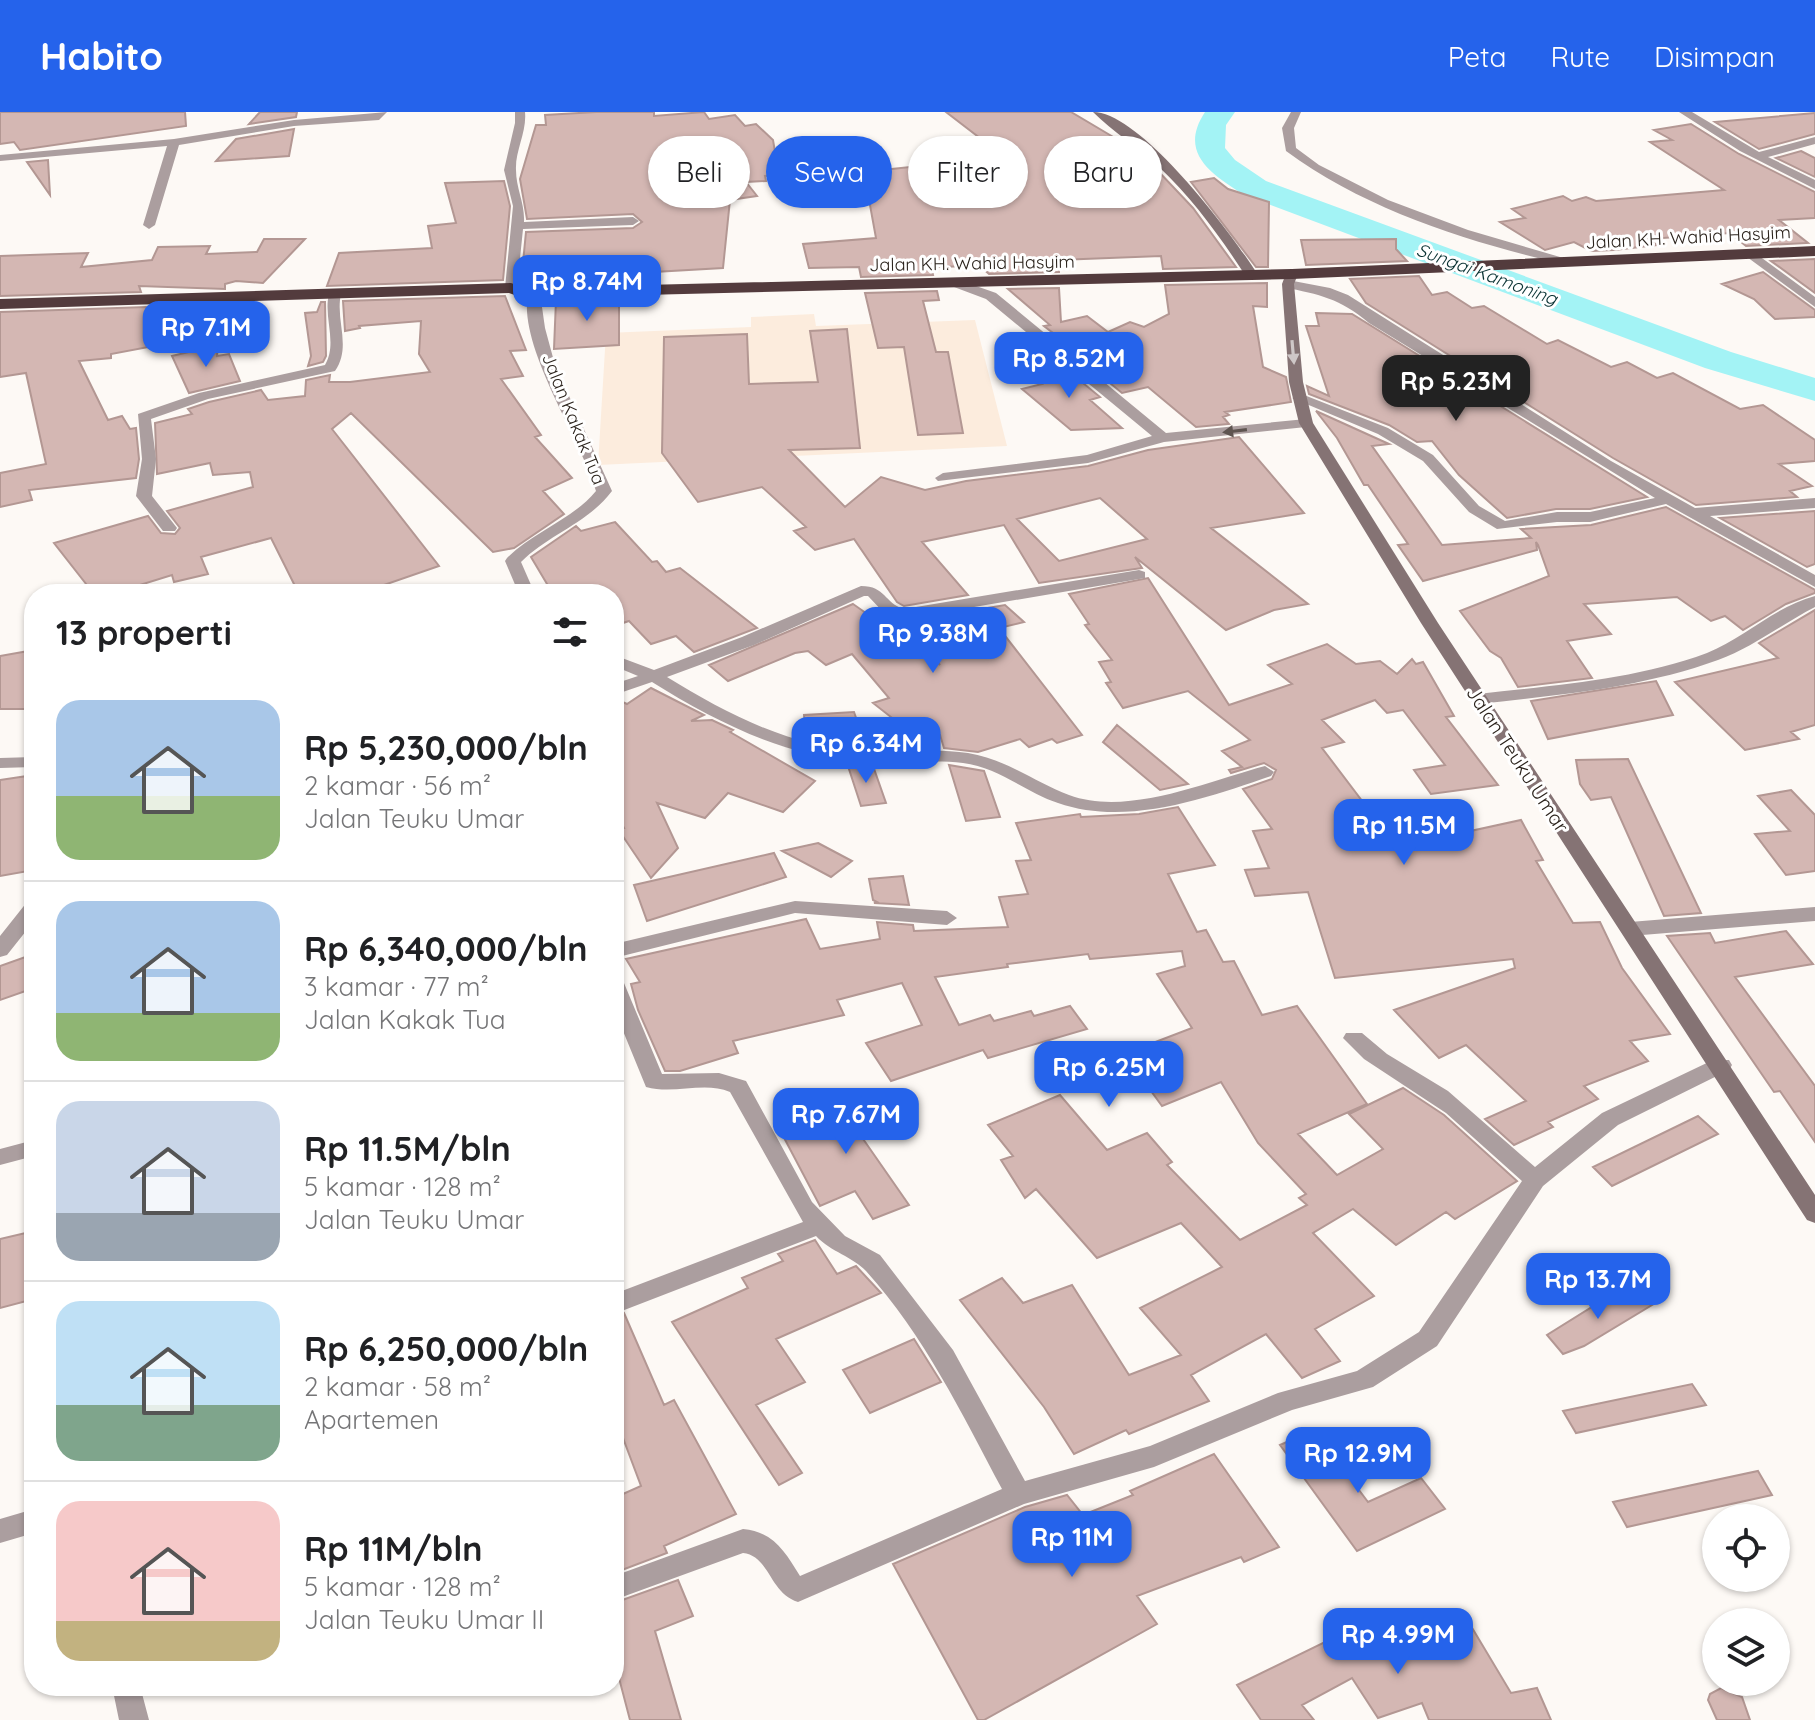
<!DOCTYPE html>
<html lang="id">
<head>
<meta charset="utf-8">
<style>
  body { margin:0; font-family:Quicksand,sans-serif; background:#f2f2f2; color:#202124; height:100vh; display:flex; flex-direction:column; font-size:30px; white-space:nowrap }
  * { box-sizing:border-box; margin:0 }
  p { font-size:26px; color:#757577 }
  .icon { flex:none; width:44px; height:44px; fill:none; stroke:currentColor; stroke-width:2; stroke-linecap:round; stroke-linejoin:round }
  .map { position:relative; flex:1; overflow:hidden }
  .drawer { position:absolute; left:24px; top:472px; width:600px; height:1112px; display:flex; flex-direction:column; background:#fff; border-radius:32px; box-shadow:0 2px 6px #0004 }
  .drawer>* { flex:none }
  .banner { position:absolute; left:648px; top:24px; width:760px; height:72px; display:flex; gap:16px }
  .tools { position:absolute; left:1702px; top:1392px; display:grid; gap:16px }
  .tools a { display:grid; place-items:center; width:88px; height:88px; border-radius:50%; background:#fff; box-shadow:0 2px 6px #0004; font-size:40px }
  .price { position:absolute; translate:-50% -68px; padding:0 18px; border-radius:16px; background:#2563eb; color:#fff; font-size:26px; line-height:52px; filter:drop-shadow(0 2px 4px #0008) }
  .price::after { content:''; position:absolute; left:50%; top:48px; width:24px; height:18px; margin-left:-12px; background:inherit; clip-path:polygon(0 0,100% 0,50% 100%) }
  .price.on { background:#222; color:#fff }
  ul { padding:0; list-style:none }
  li { display:flex; align-items:center; gap:24px; height:200px; padding:0 32px }
  li+li { border-top:2px solid #e0e0e0 }
  li span { display:grid; place-items:center; flex:none; width:224px; height:160px; border-radius:24px; color:#555 }
  li>.icon { margin-inline-start:auto }
  span .icon { width:96px; height:96px; fill:#fffc; stroke-width:1 }
  li b { font-size:34px }
  h2 { display:flex; justify-content:space-between; align-items:center; height:96px; padding:0 32px; font-size:34px }
  .pill { padding:0 28px; border-radius:36px; background:#fff; box-shadow:0 2px 6px #0004; font-size:28px; line-height:72px }
  .pill.on { background:#2563eb; color:#fff }
  header { display:flex; align-items:center; gap:48px; box-sizing:border-box; height:112px; padding:0 40px; background:#2563eb; color:#fff }
  header strong { font-size:38px }
  nav { display:flex; gap:44px; margin-inline-start:auto; font-size:28px }
  .map>svg:first-child { display:block }
  .built { fill:#fcecdd }
  .lines { fill:none; stroke-linecap:round; stroke-linejoin:round }
  .river { fill:#a3f3f5; fill-rule:evenodd }
  .building { fill:#d4b7b3; stroke:#b39793; stroke-width:2; fill-rule:evenodd }
  .street { fill:#ab9e9f; fill-rule:evenodd }
  .secondary { fill:#857374; fill-rule:evenodd }
  .highway { fill:#533b3d; fill-rule:evenodd }
  .oneway { fill:#cec7c7 }
  .oneway2 { fill:#5e5450 }
  .labels { text-anchor:middle; dominant-baseline:central; stroke-width:6; stroke-linejoin:round; paint-order:stroke }
  .far-street-label { font-size:18px; fill:#2b231c; stroke:#fff }
  .far-water-label { font-size:18px; font-style:italic; fill:#083132; stroke:#fff }
  .street-label { font-size:20px; fill:#2b231c; stroke:#fff }
</style>
</head>
<body>
<header>
<strong>Habito</strong>
<nav><a>Peta</a><a>Rute</a><a>Disimpan</a></nav>
</header>
<div class="map">
<svg width="1815" height="1608" viewBox="0 0 1815 1608">
  <rect width="100%" height="100%" fill="#fdf9f5"/>
  <!-- built -->
  <path class="built" d="M814,202L816,214L975,208L1007,334L598,353L606,221L751,215V205Z"/>
  <g class="lines">
    <!-- river -->
    <path class="river" d="M1205,0H1235L1226,13L1225,36L1235,48L1266,69L1731,240L1815,266V289L1705,256L1244,83C1211,62 1178,41 1205,0Z"/>
  </g>
  <!-- building -->
  <path class="building" d="M0,0H185L186,14L20,38L14,30L0,32Z
    M260,0H297L296,5L249,12Z
    M596,0H654V4L704,0L709,7L735,3L745,14L756,12L773,28L779,63L765,64L766,69L746,70L757,84L730,88L723,156L619,162V171L556,172V168L521,171L526,120L633,116L642,110L633,102L527,107L520,67L536,13H546L545,3Z
    M946,0H1071L1125,32L1126,62L1160,61L1193,96L1236,155L1163,157L1161,144L1058,148L1059,160L989,162L980,154L931,155L933,163L861,165L859,155L809,156L803,132L876,126L864,60L910,55L914,60L1011,50Z
    M1815,1V22L1759,37L1715,10Z
    M1691,12L1739,42L1815,80V106L1779,108L1808,131L1746,134L1730,121L1649,127L1657,133L1614,138L1591,139L1574,130L1545,138L1500,110L1525,106L1512,97L1563,84L1572,89L1586,85L1596,89L1724,78L1650,30L1672,28L1654,18Z
    M294,17L289,44L216,49L236,27Z
    M1801,39L1815,46V65L1776,46Z
    M48,48L50,83L27,50Z
    M1214,66L1228,77L1269,90L1268,155H1256L1191,70Z
    M504,69L510,94L503,168L327,174L339,141L432,136L428,114L456,111L445,71Z
    M264,127H305L263,171L236,169L225,172V177L139,174L141,180L0,184V144L88,141L81,155L152,148L158,135L210,134L206,142L257,140Z
    M1396,127V137L1407,149L1306,153L1301,128Z
    M1815,147V181L1771,149Z
    M1763,160L1815,198V205L1775,207L1754,187L1722,172Z
    M1419,164L1432,183L1447,180L1472,196L1484,194L1547,232L1558,228L1611,255L1627,250L1657,266L1673,261L1740,297L1763,293L1815,328V349L1779,352L1812,374L1790,379L1797,385L1696,393L1613,346L1366,191L1350,167Z
    M1267,171V195L1253,194L1263,255L1286,265L1291,290L1225,300L1229,303L1223,305L1229,312L1196,315L1148,275L1122,281L1082,248L1087,247L1044,214L1050,213L1008,177L1059,176L1061,210L1087,204L1108,220L1130,210L1144,215L1169,202L1165,173Z
    M937,179L939,188L923,189L936,240H948L963,321L918,323L904,235L878,236L865,181Z
    M505,184L526,238L510,239L523,264L501,267L541,323L535,325L572,366L543,379L564,402L514,436L493,440L351,301L332,317L439,454L358,482H299L271,426L201,445L208,462L174,470L172,463L111,482H94L54,431L148,404L161,421L175,422L180,416L167,399L253,375L250,360L213,363L210,351L157,362L155,311L192,302L188,297L209,290L261,278L268,288L305,284L306,268L330,263L329,270H350L430,260L419,242L421,209L359,214L360,216L345,219L343,189Z
    M619,187V233L554,237L556,188Z
    M321,190H325L326,244L323,250L308,254L311,244L305,201L317,200Z
    M146,195L159,233L111,242V246L79,249L108,308L122,304L130,317L136,316L139,347L136,366L29,378L32,388L0,395V361L46,352L26,261L0,265V200Z
    M1316,201L1352,202L1647,385L1590,397H1556L1507,406L1459,363L1432,329L1417,330L1389,313L1309,282L1307,274L1329,284L1306,214H1319Z
    M847,217L860,336L789,338L845,395L881,365L925,378L966,369L1088,354L1148,338L1239,325L1304,401L1211,416L1308,492L1274,498L1226,518L1135,445L1142,456L1039,471L1004,413L922,430L968,483L904,494L897,490L854,427L815,438L794,419L806,415L762,375L698,390L662,341L664,225L747,222L749,272L818,270L810,219ZM1100,386L1147,427L1059,449L1017,407Z
    M218,233L217,244L229,242L240,269L189,281L172,244Z
    M1061,253L1100,285L1090,288L1122,316L1071,318L1022,277L1042,272L1028,260Z
    M1316,299L1389,332L1372,334L1442,433L1531,426L1521,417L1591,413L1666,395L1815,478V481L1786,492L1743,518L1725,504L1711,509L1677,485L1584,492L1611,522L1567,529L1592,566L1518,575L1501,546L1490,539L1460,499L1549,464L1538,433L1536,430L1537,438L1423,469L1398,433L1408,432L1368,373H1364L1337,326Z
    M1815,399V452L1807,455L1720,406Z
    M615,410L652,450L657,449L666,460L680,456L757,516L694,540L676,524L651,532L629,509L614,514V482H553L531,445L576,414L581,419Z
    M1148,466L1229,593L1292,572L1268,553L1327,532L1356,552L1380,549L1397,562L1412,547L1416,552L1423,550L1454,604L1446,605L1498,673L1431,682L1414,658L1445,653L1403,598L1387,601L1375,588L1322,608L1344,630L1322,636L1375,706L1388,737L1521,708L1543,748L1536,749L1573,811L1600,810L1622,856L1670,922L1630,929L1648,949L1584,974L1598,987L1548,1010L1553,1015L1514,1033L1485,1007L1526,989L1466,933L1439,946L1394,898L1515,856L1513,847L1335,866L1308,780L1255,784L1245,758L1269,756L1253,719L1272,717L1243,677L1272,667L1276,658L1264,651L1231,661L1229,658L1242,655L1222,639L1250,628L1188,579L1123,596L1106,571L1111,570L1099,550L1112,548L1085,513L1089,512L1069,482Z
    M853,492L940,553L910,509L1005,493L1024,510L999,516L1082,623L1057,631L1052,627L1029,635L1020,627L978,640L944,636L940,623L920,628L911,616H905L873,591L889,586L852,542L826,553L808,539L795,541L728,569L709,553Z
    M1815,498V613L1791,620L1799,627L1745,638L1675,570L1778,546L1759,531Z
    M34,538V597H0V544Z
    M1656,569L1673,603L1548,627L1531,589Z
    M651,576L704,603L691,609L712,608L733,618L730,620L815,669L783,700L728,681L705,706L657,691L678,736L651,766L618,717L624,716L614,698V586L627,592Z
    M854,600L867,637L806,627L804,603Z
    M1117,613L1188,672L1160,678L1103,630Z
    M1628,647L1701,801L1664,804L1611,685L1591,688L1580,672L1576,648Z
    M847,651L873,654L886,691L861,694Z
    M949,653L984,659L1000,705L966,709Z
    M34,663V758L0,764V668Z
    M1791,678L1815,703V759L1786,763L1755,722L1790,719L1758,684Z
    M1178,695L1215,753L1168,762L1197,820L1206,818L1223,850L1234,849L1262,903L1297,894L1367,992L1298,1022L1337,1063L1383,1037L1349,1002L1403,976L1444,1003L1517,1069L1455,1107L1446,1100L1396,1133L1353,1097L1313,1121L1374,1184L1315,1217L1340,1249L1302,1266L1266,1222L1191,1263L1209,1289L1129,1322L1126,1318L1074,1342L1044,1295L960,1188L1002,1166L1023,1191L1072,1173L1129,1263L1181,1243L1140,1196L1222,1155L1181,1111L1097,1146L1036,1077L1025,1086L1001,1048L1013,1044L988,1013L1060,983L1107,1038L1147,1021L1172,1050L1167,1053L1240,1128L1307,1093L1299,1086L1306,1082L1258,1031L1221,970L1162,994L1124,942L1192,916L1157,862L1185,854L1182,839L1090,847L1088,842L1007,852L1008,855L935,865L959,913L990,903L994,909L1031,899L1034,904L1070,894L1087,917L988,946L983,938L891,969L866,931L922,913L902,871L837,888L844,903L733,929L738,941L680,959H665L638,898L631,872L640,870L626,847L806,807L820,837L880,827L877,810L913,813L914,819L1008,815L999,785L1028,782L1016,749L1031,748L1016,711L1080,702L1081,705L1139,702Z
    M818,731L852,749L831,765L782,739Z
    M774,741L786,765L647,809L634,773Z
    M903,764L909,793L874,791L877,790L873,788L869,767Z
    M1786,819L1813,852L1735,865L1815,974V1030L1780,979L1774,980L1667,824L1710,821L1715,831Z
    M34,842V876L0,888V854Z
    M877,982L896,1011L861,1024L909,1093L873,1107L855,1079L820,1094L781,1020L815,1009L812,1004Z
    M1698,1004L1718,1022L1612,1074L1593,1055Z
    M34,1119V1187L0,1196V1127Z
    M815,1128L837,1162L856,1154L881,1181L776,1227L805,1270L756,1293L802,1361L779,1373L672,1210L748,1176L742,1166L783,1149L778,1142Z
    M1624,1175L1652,1193L1584,1234L1563,1242L1547,1223Z
    M624,1201L664,1293L674,1288L736,1402L664,1434L667,1441L614,1461V1386L641,1374L614,1302V1205Z
    M914,1227L941,1270L870,1301L843,1258Z
    M1692,1272L1706,1293L1576,1321L1563,1299Z
    M1314,1318L1368,1390L1421,1366L1445,1397L1357,1439L1280,1333Z
    M1214,1342L1279,1435L1244,1450L1241,1445L1137,1484L1157,1512L984,1608H978L893,1452L1025,1395L1067,1383L1083,1403L1133,1383L1130,1379Z
    M1758,1359L1772,1383L1627,1415L1613,1390Z
    M678,1468L693,1504L655,1519L681,1608H630L619,1566L614,1568V1491Z
    M1462,1499L1511,1581L1537,1576L1551,1608H1429L1422,1591L1378,1606L1352,1566L1302,1593L1314,1608H1261L1237,1573L1370,1508L1380,1527Z
    M1721,1576L1742,1585L1750,1608H1717L1708,1588L1710,1582Z"/>
  <g class="lines">
    <!-- street -->
    <path class="street" d="M387,0L379,8L294,14L179,33L155,113L149,117L143,113L167,34L0,49V43L174,27L294,8Z
      M515,0H525C527,20 515,39 516,58C516,77 525,91 524,110L633,105L639,109L633,113L523,117L517,176L511,180L505,176L513,94L504,58L515,11Z
      M1291,0H1301L1294,16L1296,36L1319,53L1388,88L1468,118L1577,150L1571,154C1472,131 1369,100 1286,39L1282,16Z
      M1679,0H1692L1759,40L1815,25V32L1768,45L1815,68V77L1740,39Z
      M1751,138L1815,185V195L1747,145L1745,142Z
      M959,168L996,181L1166,321L1306,307L1313,311L1306,315L1164,330L1088,351L938,369L935,366L943,361L1087,343L1152,324L986,187L954,175V169Z
      M1288,168L1330,176L1348,183L1611,349L1695,396L1815,386V396L1710,404L1815,463V475L1666,392L1590,410H1557L1497,417L1469,400L1423,349L1378,322L1292,286L1304,283L1388,316L1433,343L1479,394L1505,409L1557,400H1590L1655,386L1369,211C1339,186 1321,183 1283,175V169Z
      M335,178L341,182C335,209 352,234 335,259L208,287L151,307L156,347L152,384L177,416L175,419H163L136,384L142,347L138,302L199,281L325,253C338,231 323,205 329,182Z
      M529,178L540,181L545,216L555,253L612,379C587,412 549,422 521,450L535,482H519L505,449L507,446C534,419 572,408 596,379C582,328 514,230 529,178Z
      M1139,458L1145,460V466L904,507L886,503L868,484H864L754,533L667,565C727,602 793,636 865,640C899,641 934,636 968,641C1006,647 1034,670 1069,683C1128,705 1208,669 1265,654L1274,660L1271,664C1207,686 1126,715 1058,691C1025,680 998,655 963,651C929,647 894,653 860,650C784,644 716,610 652,570L614,583V572L638,564L614,554V543L654,558L742,525L861,474C886,474 884,491 904,497Z
      M1815,484V495C1782,512 1753,535 1718,548C1641,576 1559,583 1478,592L1469,587L1478,582C1555,573 1634,568 1707,541C1744,526 1776,494 1815,484Z
      M34,645V655L0,656V646Z
      M34,789V809L7,843L0,845V824L27,790Z
      M795,789L947,799L957,806L947,813L795,801L614,846V832Z
      M1815,795V809L1630,824L1620,817L1630,810Z
      M614,864L624,871L662,962L719,961L746,969L812,1090L845,1124L880,1143L953,1238L1025,1369L1150,1334L1278,1281L1357,1259L1419,1220L1522,1069L1446,1001L1364,947L1343,926L1346,921H1362L1387,942L1448,979L1535,1055L1602,1001L1713,948H1729L1732,953L1729,958L1618,1013L1543,1074L1437,1234L1373,1275L1292,1298L1154,1355L1024,1392L798,1490C769,1481 770,1444 743,1441L614,1488V1464L743,1417C774,1420 785,1440 800,1464L1002,1377C962,1302 924,1223 866,1159C853,1145 831,1140 816,1124L614,1202V1182L803,1110L730,980C704,969 674,983 646,975L614,897Z
      M34,1028V1044L0,1053V1037Z
      M34,1397V1421L0,1431V1407Z
      M112,1574H140L149,1608H119Z"/>
    <!-- secondary -->
    <path class="secondary" d="M1093,0C1141,0 1233,123 1258,163L1257,166H1247C1221,126 1194,88 1159,55C1138,35 1113,20 1093,0Z
      M1292,158L1298,162L1294,172L1303,270L1313,311L1438,511L1815,1083V1111L1807,1108L1421,511L1299,311L1289,270L1282,172L1287,159Z"/>
    <!-- highway -->
    <path class="highway" d="M1815,134V144L1292,167L523,186L509,181L0,197V187L511,171L525,176L1292,157Z"/>
  </g>
  <!-- one-way arrows -->
  <defs><path id="oneway-solid" d="M-6-.8H1V-3.2L6.5 0L1 3.2V.8H-6Z" transform="scale(2)"/></defs>
  <use class="oneway" href="#oneway-solid" transform="translate(1293 240) rotate(85)"/>
  <use class="oneway2" href="#oneway-solid" transform="translate(1235 319) rotate(173)"/>
  <g class="labels">
    <!-- far-street labels -->
    <g class="far-street-label">
      <text transform="translate(1688 125) rotate(-3)">Jalan KH. Wahid Hasyim</text>
      <text transform="translate(972 151) rotate(-1)">Jalan KH. Wahid Hasyim</text>
      <text transform="translate(574 307) rotate(68)">Jalan Kakak Tua</text>
    </g>
    <!-- far-water labels -->
    <g class="far-water-label">
      <text transform="translate(1487 162) rotate(20)">Sungai Kamoning</text>
    </g>
    <!-- street labels -->
    <g class="street-label">
      <text transform="translate(1518 647) rotate(57)">Jalan Teuku Umar</text>
    </g>
  </g>
</svg>
<div class="tools">
<a><svg class="icon" aria-label="locate" viewBox="0 0 24 24"><circle cx="12" cy="12" r="6"/><path d="M12 2v4M12 18v4M2 12h4M18 12h4"/></svg></a>
<a><svg class="icon" aria-label="layers" viewBox="0 0 24 24"><path d="M12 4l9 5-9 5-9-5zM3 14l9 5 9-5"/></svg></a>
</div>
<b class="price" style="left:587px;top:211px">Rp 8.74M</b>
<b class="price" style="left:206px;top:257px">Rp 7.1M</b>
<b class="price" style="left:1069px;top:288px">Rp 8.52M</b>
<b class="price on" style="left:1456px;top:311px">Rp 5.23M</b>
<b class="price" style="left:933px;top:563px">Rp 9.38M</b>
<b class="price" style="left:866px;top:673px">Rp 6.34M</b>
<b class="price" style="left:1404px;top:755px">Rp 11.5M</b>
<b class="price" style="left:1109px;top:997px">Rp 6.25M</b>
<b class="price" style="left:846px;top:1044px">Rp 7.67M</b>
<b class="price" style="left:1598px;top:1209px">Rp 13.7M</b>
<b class="price" style="left:1358px;top:1383px">Rp 12.9M</b>
<b class="price" style="left:1072px;top:1467px">Rp 11M</b>
<b class="price" style="left:1398px;top:1564px">Rp 4.99M</b>
<div class="banner">
<a class="pill">Beli</a>
<a class="pill on">Sewa</a>
<a class="pill">Filter</a>
<a class="pill">Baru</a>
</div>
<section class="drawer">
<h2>13 properti<svg class="icon" aria-label="filters" viewBox="0 0 24 24"><path d="M4 7h16M4 17h16"/><circle cx="9" cy="7" r="2"/><circle cx="15" cy="17" r="2"/></svg></h2>
<ul>
<li><span style="background:linear-gradient(#a9c7e8 60%,#8fb573 0)"><svg class="icon" aria-label="home" viewBox="0 0 24 24"><path d="M3 11l9-7 9 7M6 9v11h12V9"/></svg></span><div><b>Rp 5,230,000/bln</b><p>2 kamar · 56 m²</p><p>Jalan Teuku Umar</p></div></li>
<li><span style="background:linear-gradient(#a9c7e8 70%,#8fb573 0)"><svg class="icon" aria-label="home" viewBox="0 0 24 24"><path d="M3 11l9-7 9 7M6 9v11h12V9"/></svg></span><div><b>Rp 6,340,000/bln</b><p>3 kamar · 77 m²</p><p>Jalan Kakak Tua</p></div></li>
<li><span style="background:linear-gradient(#c9d6e8 70%,#9aa5b1 0)"><svg class="icon" aria-label="home" viewBox="0 0 24 24"><path d="M3 11l9-7 9 7M6 9v11h12V9"/></svg></span><div><b>Rp 11.5M/bln</b><p>5 kamar · 128 m²</p><p>Jalan Teuku Umar</p></div></li>
<li><span style="background:linear-gradient(#bfe0f5 65%,#7fa58c 0)"><svg class="icon" aria-label="home" viewBox="0 0 24 24"><path d="M3 11l9-7 9 7M6 9v11h12V9"/></svg></span><div><b>Rp 6,250,000/bln</b><p>2 kamar · 58 m²</p><p>Apartemen</p></div></li>
<li><span style="background:linear-gradient(#f6c9c9 75%,#c2b280 0)"><svg class="icon" aria-label="home" viewBox="0 0 24 24"><path d="M3 11l9-7 9 7M6 9v11h12V9"/></svg></span><div><b>Rp 11M/bln</b><p>5 kamar · 128 m²</p><p>Jalan Teuku Umar II</p></div></li>
</ul>
</section>
</div>
</body>
</html>
